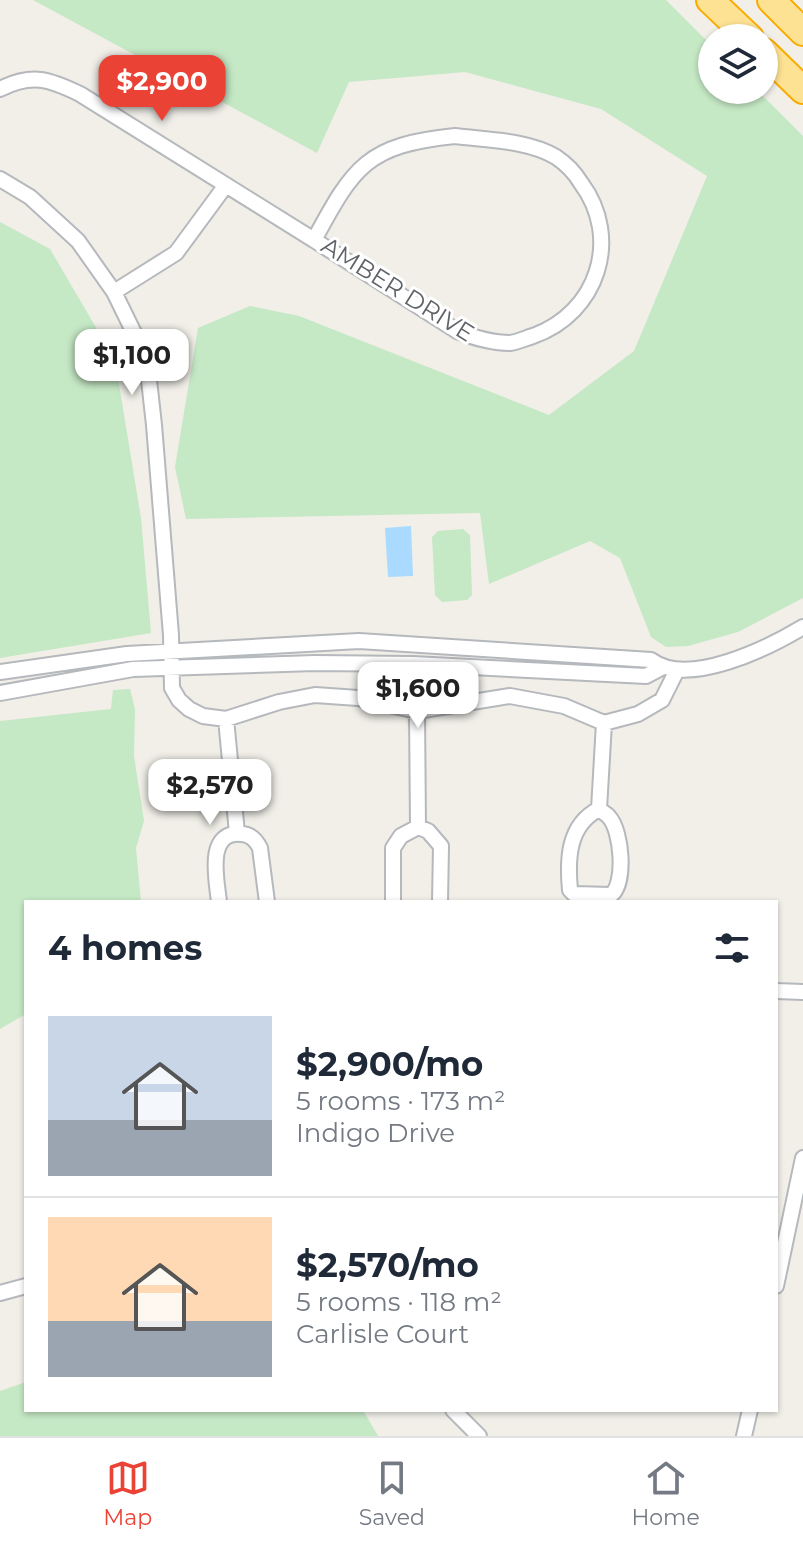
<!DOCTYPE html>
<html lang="en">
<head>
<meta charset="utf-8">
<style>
  body { margin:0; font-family:Montserrat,sans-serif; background:#f2f2f3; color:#1f2937; height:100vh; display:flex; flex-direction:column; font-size:30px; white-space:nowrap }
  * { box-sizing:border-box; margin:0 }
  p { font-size:26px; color:#747a83 }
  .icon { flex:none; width:44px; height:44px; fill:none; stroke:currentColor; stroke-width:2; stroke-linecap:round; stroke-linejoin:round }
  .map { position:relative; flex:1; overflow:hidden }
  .details { position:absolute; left:24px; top:900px; width:754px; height:512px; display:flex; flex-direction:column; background:#fff; border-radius:0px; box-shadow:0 2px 6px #0004 }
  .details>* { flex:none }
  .buttons { position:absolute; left:698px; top:24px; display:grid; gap:16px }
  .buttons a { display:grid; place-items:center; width:80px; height:80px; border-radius:50%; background:#fff; box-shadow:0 2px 6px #0004; font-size:40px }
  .price { position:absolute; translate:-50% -68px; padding:0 18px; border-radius:16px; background:#fff; color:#222; font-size:26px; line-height:52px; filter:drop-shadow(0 2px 4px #0008) }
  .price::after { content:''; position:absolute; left:50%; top:48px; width:24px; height:18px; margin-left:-12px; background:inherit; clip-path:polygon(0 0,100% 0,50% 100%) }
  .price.current { background:#ea4335; color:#fff }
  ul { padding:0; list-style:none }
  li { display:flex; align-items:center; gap:24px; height:200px; padding:0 24px }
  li+li { border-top:2px solid #e0e1e3 }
  li span { display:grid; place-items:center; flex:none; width:224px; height:160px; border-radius:0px; color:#555 }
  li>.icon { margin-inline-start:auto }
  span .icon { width:96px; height:96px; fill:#fffc; stroke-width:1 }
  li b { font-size:34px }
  h2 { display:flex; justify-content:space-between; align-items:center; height:96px; padding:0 24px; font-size:34px }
  .menu { display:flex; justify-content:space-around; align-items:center; height:112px; border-top:2px solid #e0e1e3; background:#fff; font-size:22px; color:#747a83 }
  .menu a { display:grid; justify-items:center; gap:4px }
  .menu .current { color:#ea4335 }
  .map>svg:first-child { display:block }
  .green { fill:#c5e8c5 }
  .water { fill:#aadaff }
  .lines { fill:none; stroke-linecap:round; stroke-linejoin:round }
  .street-casing { stroke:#b5b8bc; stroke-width:18 }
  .highway-casing { stroke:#f9ab00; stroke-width:30 }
  .street { stroke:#fff; stroke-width:14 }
  .highway { stroke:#fde293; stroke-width:26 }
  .labels { text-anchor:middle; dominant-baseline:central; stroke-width:6; stroke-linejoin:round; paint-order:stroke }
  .street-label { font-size:24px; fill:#5f6368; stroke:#fff }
</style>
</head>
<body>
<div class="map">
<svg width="803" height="1436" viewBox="0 0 803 1436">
  <rect width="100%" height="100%" fill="#f1efe8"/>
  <!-- green -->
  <path class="green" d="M33,0H666L712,46V90H757L803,136V598L738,632L688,646L666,647L651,637L620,558L590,541L489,584L480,513L186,519L175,467L198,328L250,306L299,316L549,415L634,351L707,176L601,109L465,72L349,82L317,153Z
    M0,222L50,249L115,360L141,518L151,633L0,658Z
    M463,529L470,535L472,595L467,600L442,602L435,595L432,537L438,531Z
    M130,689L135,709L134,756L144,821L136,848L141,902H26V1014L0,1029V721L111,709L113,690Z
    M26,1382V1410H363L378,1436H0V1391Z"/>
  <!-- water -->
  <path class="water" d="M411,526L413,576L388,577L385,528Z"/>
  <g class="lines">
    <!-- street casing -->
    <g class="street-casing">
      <path id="street" d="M0,89C32,73 49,79 80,94L314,240
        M455,136C486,140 528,140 556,157C565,163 575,173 581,183C622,238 598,313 533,336C526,338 518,342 510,343C491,343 475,338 457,331L314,240C354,166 367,145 455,136Z
        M0,179L30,197L78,241L114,292L138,341L149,380L154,425L171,635L172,688L179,700L189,709L203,716L226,719L279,702L315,695L358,698L417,711L510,696L564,706L604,723L638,714L662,700L677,670
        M114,292L176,253L226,185
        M0,672L127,654L359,641L651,660C688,688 768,648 803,627
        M0,693L133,669L315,663L413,664L646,676L661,668
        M417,711L418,827
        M226,719L237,833
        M599,809C602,812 606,813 609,817C622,831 626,884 611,895L574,894L570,890C567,859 568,825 599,809Z
        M599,809L604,723
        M219,902C217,881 205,831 241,834C250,834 256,840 260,848L267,902
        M393,902V848L401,836L418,827L428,831L441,846L440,902
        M776,991L803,992
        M776,1286L803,1158
        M0,1293L26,1286
        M453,1410L479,1436
        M744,1436L750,1410"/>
    </g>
    <!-- highway casing -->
    <g class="highway-casing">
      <path id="highway" d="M710,0L750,38
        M771,0L803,32
        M764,52L803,90"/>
    </g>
    <!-- street -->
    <use href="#street" class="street"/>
    <!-- highway -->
    <use href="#highway" class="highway"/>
  </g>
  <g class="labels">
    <!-- street labels -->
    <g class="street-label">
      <text transform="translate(398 289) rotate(32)">AMBER DRIVE</text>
    </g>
  </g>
</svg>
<div class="buttons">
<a><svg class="icon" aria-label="layers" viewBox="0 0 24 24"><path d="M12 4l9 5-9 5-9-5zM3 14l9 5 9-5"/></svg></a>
</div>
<b class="price current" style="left:162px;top:123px">$2,900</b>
<b class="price" style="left:132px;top:397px">$1,100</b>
<b class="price" style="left:418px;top:730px">$1,600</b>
<b class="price" style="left:210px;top:827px">$2,570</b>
<section class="details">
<h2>4 homes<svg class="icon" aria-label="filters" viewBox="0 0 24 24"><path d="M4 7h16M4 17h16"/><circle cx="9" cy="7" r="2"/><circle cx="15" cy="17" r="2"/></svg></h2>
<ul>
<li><span style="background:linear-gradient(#c9d6e8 65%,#9aa5b1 0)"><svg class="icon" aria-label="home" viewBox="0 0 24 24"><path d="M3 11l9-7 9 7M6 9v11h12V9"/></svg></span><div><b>$2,900/mo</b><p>5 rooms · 173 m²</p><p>Indigo Drive</p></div></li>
<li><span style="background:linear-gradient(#ffd9b3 65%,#9aa5b1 0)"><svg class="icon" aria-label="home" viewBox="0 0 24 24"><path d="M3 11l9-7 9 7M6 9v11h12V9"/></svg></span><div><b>$2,570/mo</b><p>5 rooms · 118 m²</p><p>Carlisle Court</p></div></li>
</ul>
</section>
</div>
<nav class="menu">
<a class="current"><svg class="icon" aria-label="map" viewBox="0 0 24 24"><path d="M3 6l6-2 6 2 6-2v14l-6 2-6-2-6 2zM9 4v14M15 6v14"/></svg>Map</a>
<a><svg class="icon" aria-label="saved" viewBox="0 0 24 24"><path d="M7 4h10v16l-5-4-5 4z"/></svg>Saved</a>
<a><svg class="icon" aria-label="home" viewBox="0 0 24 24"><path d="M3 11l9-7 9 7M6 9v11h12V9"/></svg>Home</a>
</nav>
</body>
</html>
